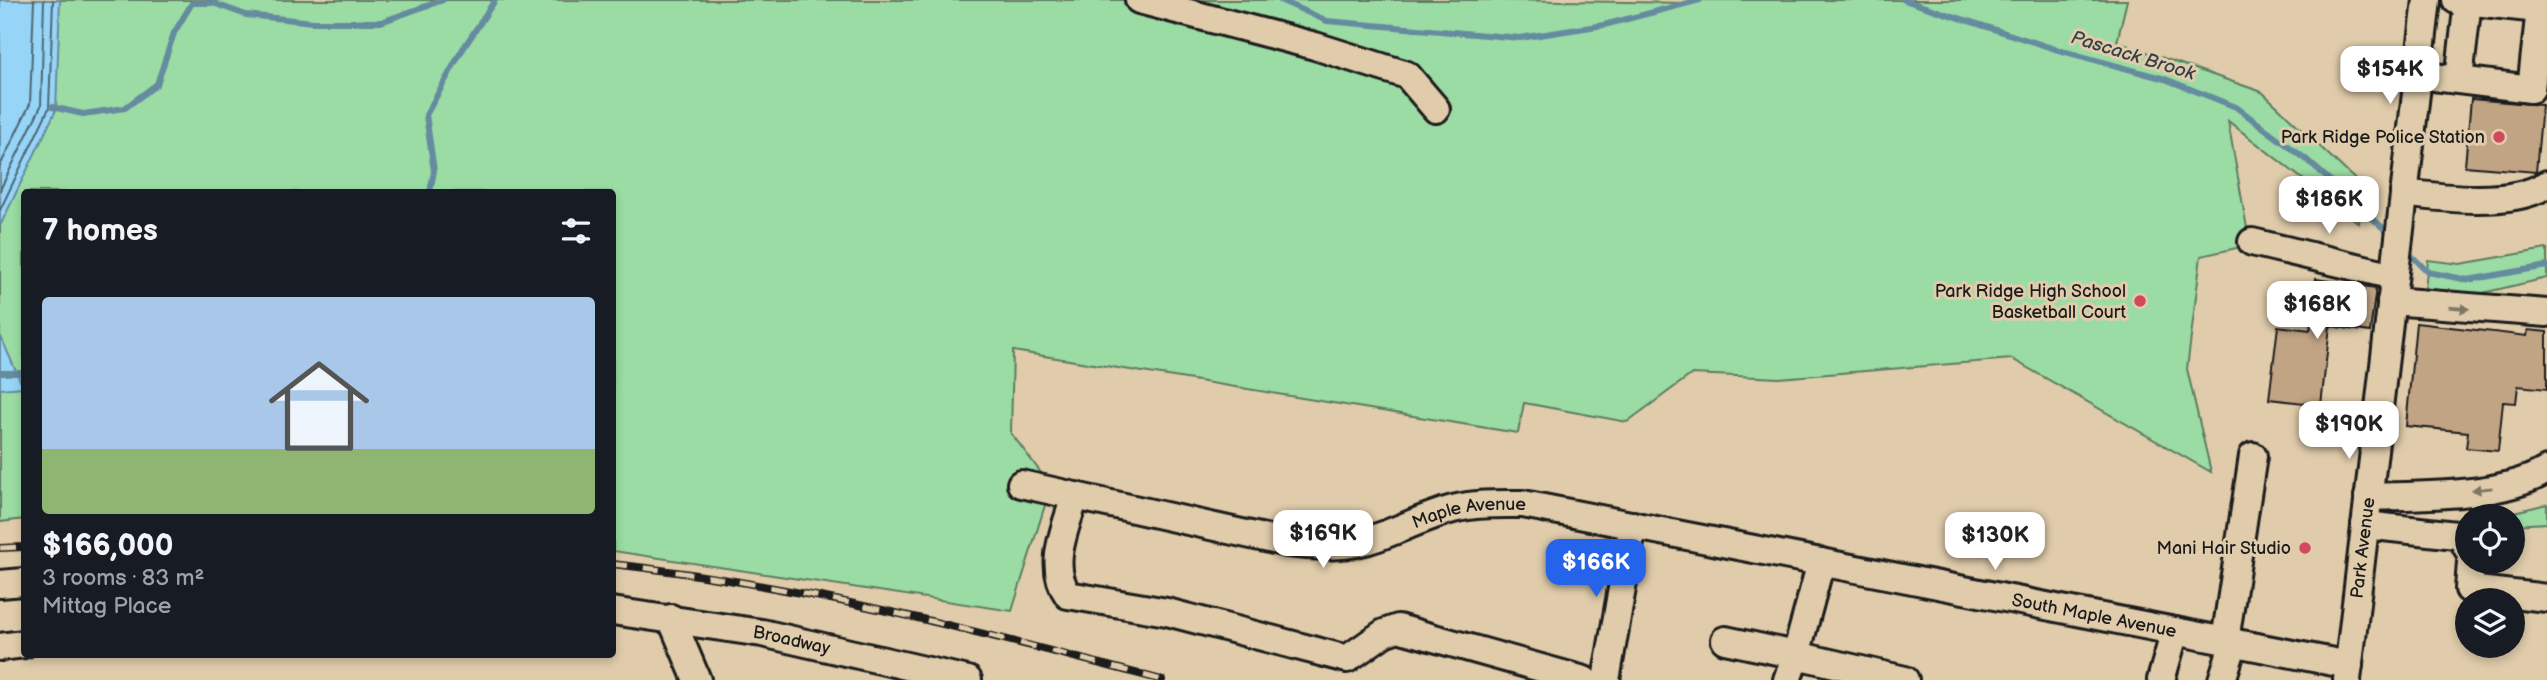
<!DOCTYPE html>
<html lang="en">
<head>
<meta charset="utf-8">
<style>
  body { margin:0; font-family:"Balsamiq Sans",sans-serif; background:#20242c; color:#f1f3f6; height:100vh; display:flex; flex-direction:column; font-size:26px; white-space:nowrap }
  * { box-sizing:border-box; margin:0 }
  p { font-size:23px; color:#9ea1a6 }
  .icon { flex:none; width:38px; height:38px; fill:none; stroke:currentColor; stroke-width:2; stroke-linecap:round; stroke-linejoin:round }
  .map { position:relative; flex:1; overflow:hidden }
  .sheet { position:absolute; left:21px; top:189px; width:595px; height:469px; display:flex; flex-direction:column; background:#171b24; border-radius:7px; box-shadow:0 4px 10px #0003 }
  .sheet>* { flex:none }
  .tools { position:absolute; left:2455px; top:504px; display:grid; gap:14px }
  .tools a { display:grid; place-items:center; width:70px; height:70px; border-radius:50%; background:#171b24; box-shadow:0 4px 10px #0003; font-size:35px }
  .price { position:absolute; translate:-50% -60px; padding:0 16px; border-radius:14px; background:#fff; color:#222; font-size:23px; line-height:46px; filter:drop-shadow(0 2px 4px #0008) }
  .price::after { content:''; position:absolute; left:50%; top:42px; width:21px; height:16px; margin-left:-10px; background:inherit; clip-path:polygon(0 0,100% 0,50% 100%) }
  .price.selected { background:#2563eb; color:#fff }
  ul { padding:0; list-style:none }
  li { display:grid; align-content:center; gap:14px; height:371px; padding:0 21px }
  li+li { border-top:2px solid #363941 }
  li span { display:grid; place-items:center; height:217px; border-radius:7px; color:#555 }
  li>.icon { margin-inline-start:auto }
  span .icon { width:126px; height:126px; fill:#fffc; stroke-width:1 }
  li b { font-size:30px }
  h2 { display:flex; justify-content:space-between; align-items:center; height:84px; padding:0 21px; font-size:30px }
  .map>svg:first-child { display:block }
  .green { fill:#9bdba4; stroke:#5c7c60; stroke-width:2 }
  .water { fill:#96d5f7; stroke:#658b9f; stroke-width:2 }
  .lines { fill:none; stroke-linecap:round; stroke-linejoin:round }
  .shore { stroke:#4d6674; stroke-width:2 }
  .stream { stroke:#658b9f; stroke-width:6 }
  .building { fill:#c1a484; stroke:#1c1c1c; stroke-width:2 }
  .minor-casing { stroke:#1c1c1c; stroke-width:32 }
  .minor { stroke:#e0ccab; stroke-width:26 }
  .rail-casing { stroke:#1c1c1c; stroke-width:8 }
  .rail { stroke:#e0ccab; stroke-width:5; stroke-dasharray:16; stroke-linecap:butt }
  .oneway { fill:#7e7464 }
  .poi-dot { fill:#d1495b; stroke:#e0ccab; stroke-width:2.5 }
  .labels { text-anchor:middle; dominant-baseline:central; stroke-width:6; stroke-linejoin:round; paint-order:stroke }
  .poi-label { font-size:18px; fill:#1c1c1c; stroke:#e0ccab; text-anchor:end }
  .street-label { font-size:18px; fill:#1c1c1c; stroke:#e0ccab }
  .water-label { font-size:19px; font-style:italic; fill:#344148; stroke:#e0ccab }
</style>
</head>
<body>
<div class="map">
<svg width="2547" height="680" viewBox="0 0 2547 680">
  <rect width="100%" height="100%" fill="#e0ccab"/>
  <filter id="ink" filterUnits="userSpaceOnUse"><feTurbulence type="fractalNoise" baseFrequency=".0143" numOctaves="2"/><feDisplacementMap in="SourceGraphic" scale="14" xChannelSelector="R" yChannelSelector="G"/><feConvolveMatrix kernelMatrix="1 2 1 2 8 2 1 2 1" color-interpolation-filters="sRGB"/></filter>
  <g filter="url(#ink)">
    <!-- green -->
    <path class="green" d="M0,0H1493L1687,3L1690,0H2127L2117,42L2262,92L2363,187L2359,223L2228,121L2250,245L2201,256L2187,369L2211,472L2012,359L1779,378L1692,374L1627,422L1524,403L1518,433L1013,351L1011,433L1051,486L1012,611L613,551L612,192H24V519L0,522Z
      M2547,249V278L2461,298L2425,291L2428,260L2460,264Z
      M2547,504V523L2513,525V516H2498Z"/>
    <!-- water -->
    <path class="water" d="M0,0H60L56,110L0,226Z
      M0,335L23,387L0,389Z"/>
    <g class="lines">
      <!-- shore -->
      <path class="shore" d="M0,166L30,104L34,0
        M0,190L41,106L44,0
        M0,210L49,108L53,0"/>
      <!-- stream -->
      <path class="stream" d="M1280,0L1327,21L1520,38L1604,25L1700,0
        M1904,0L2055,49L2165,79L2236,107L2307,160L2391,235
        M52,107L83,114L125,108L157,84L174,33L192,3H213L246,15L313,22H381L443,0
        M430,192L434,171L426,115L461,52L495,0
        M2406,250L2428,272L2468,280L2547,266
        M0,373H24"/>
    </g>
    <!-- building -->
    <path class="building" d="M2471,99L2542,105L2536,172L2465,166Z
      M2316,279L2376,288L2370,332L2330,326L2321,405L2269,399L2278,326L2310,330Z
      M2416,323L2527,336L2528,330L2547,332V389L2518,386L2516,403L2503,402L2498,451L2466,448L2468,432L2406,426Z"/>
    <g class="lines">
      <!-- minor casing -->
      <g class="minor-casing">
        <g id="minor">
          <path d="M1139,0L1315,46L1407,75L1436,109"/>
          <path d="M2456,0L2547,10"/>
          <path d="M2418,75L2531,89L2540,9"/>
          <path d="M2459,79L2468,1"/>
          <path d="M2404,193C2442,198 2514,207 2547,184"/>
          <path d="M2252,242L2394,276"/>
          <path d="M2391,301L2547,313"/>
          <path id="s1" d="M1021,484L1287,543C1318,547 1348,548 1378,537C1403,528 1427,516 1453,509C1476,503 1500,504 1523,504L2349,665"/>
          <path d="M1075,496C1066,528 1047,565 1068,595L1167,612L1347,659L1384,633L1398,628L1584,680"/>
          <path d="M2368,497C2421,495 2501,498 2547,470"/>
          <path d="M2365,525L2456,535L2462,538L2468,549"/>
          <path d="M2471,562L2469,589L2547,598"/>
          <path d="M0,584L24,582"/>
          <path id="s2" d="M612,611L762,633L968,680"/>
          <path d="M671,618L697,680"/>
          <path d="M1725,640L1796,655L1821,562"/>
          <path d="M2225,641L2253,456"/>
          <path d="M0,647L24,644"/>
          <path d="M1606,680L1633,525"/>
          <path d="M1787,680L1796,655L1905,680"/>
          <path d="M2161,680L2175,631"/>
          <path d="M2222,680L2234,642"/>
          <path id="s3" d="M2347,680L2427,0"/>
        </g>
      </g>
      <!-- minor -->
      <use href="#minor" class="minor"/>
      <!-- rail casing -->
      <g class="rail-casing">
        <path id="rail" d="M0,548L24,547
          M612,564C799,584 981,632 1162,680"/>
      </g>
      <!-- rail -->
      <use href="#rail" class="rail"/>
    </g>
    <!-- one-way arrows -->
    <defs><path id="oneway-solid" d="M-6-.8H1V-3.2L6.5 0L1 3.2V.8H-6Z" transform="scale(1.75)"/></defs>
    <g class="oneway">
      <use href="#oneway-solid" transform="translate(2459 308) rotate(5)"/>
      <use href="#oneway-solid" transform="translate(2482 489) rotate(174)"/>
    </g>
  </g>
  <!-- markers -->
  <g class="poi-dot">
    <circle cx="2499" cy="137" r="7"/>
    <circle cx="2140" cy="301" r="7"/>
    <circle cx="2305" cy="548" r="7"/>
  </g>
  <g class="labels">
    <!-- poi labels -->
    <g class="poi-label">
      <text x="2485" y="137">Park Ridge Police Station</text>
      <text x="2126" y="291">Park Ridge High School<tspan x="2126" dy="21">Basketball Court</tspan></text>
      <text x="2291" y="548">Mani Hair Studio</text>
    </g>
    <!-- street labels -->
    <g class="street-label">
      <text stroke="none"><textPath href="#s1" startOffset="460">Maple Avenue</textPath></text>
      <text stroke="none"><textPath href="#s3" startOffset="133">Park Avenue</textPath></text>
      <text stroke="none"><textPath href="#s1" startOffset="1097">South Maple Avenue</textPath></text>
      <text stroke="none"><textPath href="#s2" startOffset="182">Broadway</textPath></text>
    </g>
    <!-- water labels -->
    <g class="water-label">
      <text transform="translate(2133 56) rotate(17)">Pascack Brook</text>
    </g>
  </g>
</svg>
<div class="tools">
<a><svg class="icon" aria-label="locate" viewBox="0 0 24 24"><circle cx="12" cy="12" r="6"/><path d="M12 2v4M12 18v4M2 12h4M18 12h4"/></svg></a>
<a><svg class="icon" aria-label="layers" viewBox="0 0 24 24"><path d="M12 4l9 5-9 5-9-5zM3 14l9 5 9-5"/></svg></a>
</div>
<b class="price" style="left:2390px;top:106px">$154K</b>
<b class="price" style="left:2329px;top:236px">$186K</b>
<b class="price" style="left:2317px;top:341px">$168K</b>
<b class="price" style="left:2349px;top:461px">$190K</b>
<b class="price" style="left:1323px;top:570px">$169K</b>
<b class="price" style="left:1995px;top:572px">$130K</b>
<b class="price selected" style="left:1596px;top:599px">$166K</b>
<section class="sheet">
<h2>7 homes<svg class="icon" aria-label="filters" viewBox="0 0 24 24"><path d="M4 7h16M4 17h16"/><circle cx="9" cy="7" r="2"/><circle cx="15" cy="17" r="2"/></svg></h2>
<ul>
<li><span style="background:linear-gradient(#a9c7e8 70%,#8fb573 0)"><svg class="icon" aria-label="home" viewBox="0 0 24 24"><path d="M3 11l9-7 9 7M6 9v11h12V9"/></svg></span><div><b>$166,000</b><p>3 rooms · 83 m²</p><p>Mittag Place</p></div></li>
</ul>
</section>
</div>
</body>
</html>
